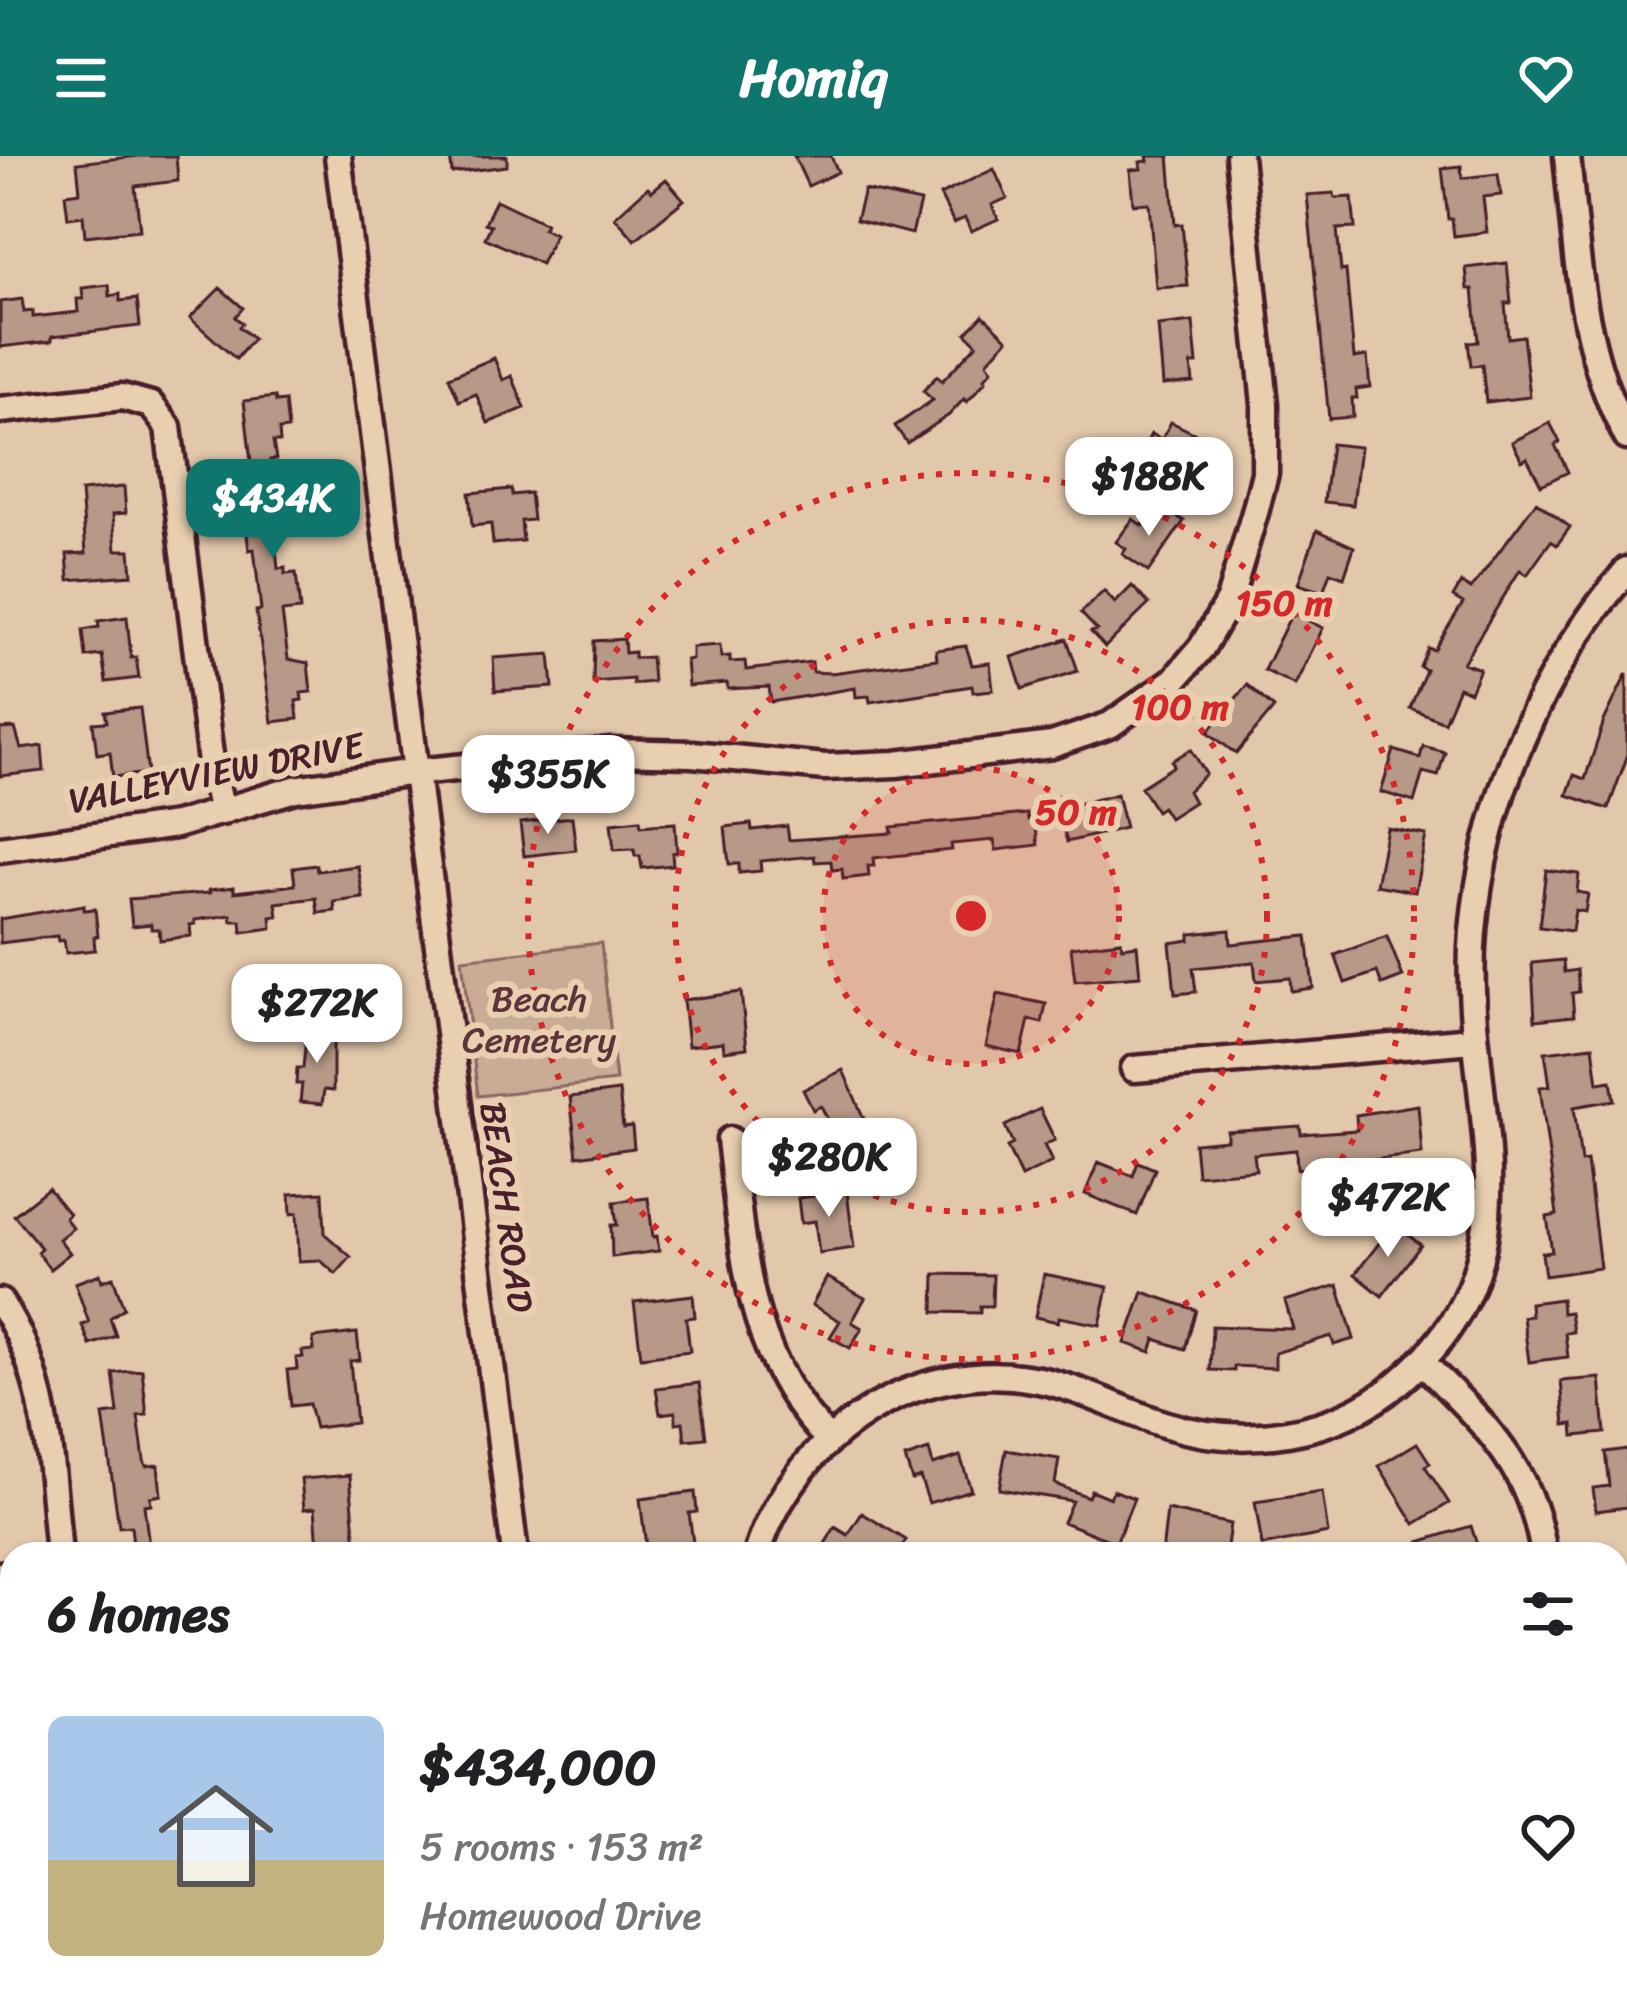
<!DOCTYPE html>
<html lang="en">
<head>
<meta charset="utf-8">
<style>
  body { margin:0; font-family:Sriracha,sans-serif; background:#f2f2f2; color:#202124; height:100vh; display:flex; flex-direction:column; font-size:45px; white-space:nowrap }
  * { box-sizing:border-box; margin:0 }
  p { font-size:39px; color:#757577 }
  .icon { flex:none; width:66px; height:66px; fill:none; stroke:currentColor; stroke-width:2; stroke-linecap:round; stroke-linejoin:round }
  .map { position:relative; flex:1; overflow:hidden }
  .panel { position:absolute; left:0px; top:1386px; width:1629px; height:471px; display:flex; flex-direction:column; background:#fff; border-radius:36px 36px 0 0; box-shadow:0 3px 9px #0004 }
  .panel>* { flex:none }
  .price { position:absolute; translate:-50% -102px; padding:0 27px; border-radius:24px; background:#fff; color:#222; font-size:39px; line-height:78px; filter:drop-shadow(0 3px 6px #0008) }
  .price::after { content:''; position:absolute; left:50%; top:72px; width:36px; height:27px; margin-left:-18px; background:inherit; clip-path:polygon(0 0,100% 0,50% 100%) }
  .price.on { background:#0f766e; color:#fff }
  ul { padding:0; list-style:none }
  li { display:flex; align-items:center; gap:36px; height:300px; padding:0 48px }
  li+li { border-top:3px solid #e0e0e0 }
  li span { display:grid; place-items:center; flex:none; width:336px; height:240px; border-radius:18px; color:#555 }
  li>.icon { margin-inline-start:auto }
  span .icon { width:144px; height:144px; fill:#fffc; stroke-width:1 }
  li b { font-size:51px }
  h2 { display:flex; justify-content:space-between; align-items:center; height:144px; padding:0 48px; font-size:51px }
  header { display:flex; justify-content:space-between; align-items:center; height:156px; padding:0 48px; background:#0f766e; color:#fff; font-size:54px; font-weight:700 }
  .map>svg:first-child { display:block }
  .green { fill:#c9ac95; stroke:#8a6660; stroke-width:3 }
  .building { fill:#b79987; stroke:#4a1f2b; stroke-width:3 }
  .lines { fill:none; stroke-linecap:round; stroke-linejoin:round }
  .minor-casing { stroke:#4a1f2b; stroke-width:33 }
  .minor { stroke:#e8cfb0; stroke-width:24 }
  .ring { fill:none; stroke:#d62828; stroke-width:6; stroke-dasharray:6 12 }
  .labels { text-anchor:middle; dominant-baseline:central; stroke-width:12; stroke-linejoin:round; paint-order:stroke }
  .street-label { font-size:36px; fill:#4a1f2b; stroke:#e8cfb0 }
  .park-label { font-size:36px; fill:#5d343b; stroke:#e8cfb0 }
  .centre { fill:#d62828; stroke:#e8cfb0; stroke-width:6 }
  .ring-label { font-size:36px; text-anchor:middle; font-weight:bold; fill:#d62828; stroke:#e8cfb0; stroke-width:12; stroke-linejoin:round; paint-order:stroke }
</style>
</head>
<body>
<header><svg class="icon" aria-label="menu" viewBox="0 0 24 24"><path d="M4 6h16M4 12h16M4 18h16"/></svg>Homiq<svg class="icon" aria-label="heart" viewBox="0 0 24 24"><path d="M12 20l-8-8c-3-5 5-10 8-4 3-6 11-1 8 4z"/></svg></header>
<div class="map">
<svg width="1627" height="1856" viewBox="0 0 1627 1856">
  <rect width="100%" height="100%" fill="#e2c8ab"/>
  <filter id="ink" filterUnits="userSpaceOnUse"><feTurbulence type="fractalNoise" baseFrequency=".00833" numOctaves="2"/><feDisplacementMap in="SourceGraphic" scale="24" xChannelSelector="R" yChannelSelector="G"/><feConvolveMatrix kernelMatrix="1 2 1 2 8 2 1 2 1" color-interpolation-filters="sRGB"/></filter>
  <g filter="url(#ink)">
    <!-- green -->
    <path class="green" d="M601,787L616,925L478,940L462,803Z"/>
    <!-- building -->
    <path class="building" d="M138,0H176L178,25L135,30L140,74L85,80L83,60L68,62L65,38L80,36L77,7Z
      M450,0H507V10L452,17Z
      M794,0H831L838,16L808,30Z
      M1147,0H1169L1175,69L1182,68L1188,130L1156,132L1149,47L1133,48L1130,14L1141,13L1140,6L1148,5Z
      M1461,10L1462,22L1498,18L1501,39L1483,41L1487,76L1454,80L1452,63H1448L1442,12Z
      M994,13L1007,42L992,49L998,63L971,75L965,62L954,67L940,39Z
      M666,23L684,44L635,84L615,61L648,31L652,35Z
      M864,34L920,46L912,78L856,64Z
      M1334,37L1335,42L1352,41L1355,72L1337,73L1341,115L1346,114L1354,202L1367,200L1370,231L1356,233L1357,242H1352L1353,261L1329,263L1307,39Z
      M496,44L546,68L543,73L555,78L541,108L485,82L491,69L485,67Z
      M1507,107L1511,147H1505L1508,182L1523,180L1530,241L1486,246L1482,209L1471,210L1468,186L1478,185L1473,133H1468L1466,112Z
      M109,129L110,140L120,138V145L137,143L140,170L52,180V185L0,191V146L22,143L24,156L33,155V161L78,156L77,143H83L82,132Z
      M220,132L243,152L235,161L242,167L239,171L253,183L236,203L190,162Z
      M983,159L1008,183L987,206L992,214L984,223L986,225L967,246L964,243L949,259L907,287L895,270L933,244L923,235L937,220L942,225L977,188L966,177Z
      M1193,166L1197,208H1191L1193,226L1163,229L1158,170Z
      M494,202L503,224L512,220L525,252L488,267L476,238L459,245L449,221Z
      M275,241L276,246L285,245L288,273L279,274L280,286H273L276,303L270,304L274,337L288,336L291,364L278,366L279,371L274,372L278,413L285,412V418L296,417L300,454L282,456L288,503L308,507L311,536L301,537L302,544L296,545L298,563L272,566L256,455L261,454L254,393L249,394L246,371H251L247,333L254,332L244,245Z
      M1171,266L1206,283L1195,304L1185,299L1168,335L1143,323L1155,299L1143,293L1151,278L1162,283Z
      M1550,267L1560,286L1555,289L1568,316L1541,329L1527,302L1522,305L1512,286Z
      M1331,288L1360,291L1353,349L1324,346Z
      M124,331L126,357L113,358L116,394H130L132,419L69,424L67,398L86,397L81,335Z
      M511,333L512,339L530,337L533,364L521,365L523,385L493,388L491,368L472,370L469,337Z
      M1536,346L1570,371L1557,389L1551,385L1527,419L1520,414L1463,507L1480,513L1470,536L1459,531L1444,566L1410,552L1426,514L1420,511L1428,492L1434,494L1463,447L1453,441L1461,427L1471,433Z
      M1164,351L1184,365L1148,416L1122,398L1126,393L1116,386L1133,363L1143,370L1147,364L1152,368Z
      M1317,374L1354,391L1344,421L1330,416L1323,436L1298,428Z
      M1132,430L1149,448L1105,491L1091,476L1097,474L1081,457L1104,435L1115,447Z
      M1292,457L1323,472L1295,529L1264,514Z
      M127,461L131,502L136,501L139,522L106,526L102,499L86,501L83,474L99,471L98,465Z
      M624,483L625,497L634,496V502L651,501L653,526L633,528V523L593,526L594,485Z
      M1067,483L1078,515L1022,533L1012,501Z
      M720,489L721,501L730,500V506L745,505L746,514L812,506L813,516L831,517L937,503L936,494L966,490L972,509L990,507L993,534L973,536L972,530L870,546L869,540L856,541L855,532L771,546L769,531L728,533L727,527L688,530L686,504L692,503V491Z
      M550,498L553,531L495,535L493,502Z
      M1627,517V601L1608,653L1567,639L1574,619L1585,623L1604,565Z
      M1247,529L1274,552L1236,598L1208,576Z
      M140,552L148,617L113,621L110,596L97,598L93,567L107,566L105,556Z
      M15,572L21,593L42,590L44,615L0,620V573Z
      M1423,590L1445,596L1438,620L1423,616L1414,646L1381,636L1394,594L1420,602Z
      M1191,593L1206,618L1188,635L1194,646L1169,662L1162,651L1156,655L1141,631L1174,610L1172,605Z
      M1117,638L1125,672L1067,686L1058,653Z
      M1027,658L1028,664H1035L1038,689L996,694L994,684L951,688L952,694L873,702L874,710H868L869,720L843,723L842,713L832,714L831,705L815,706L814,700L760,705L761,715L739,717V708H729L725,671L751,668L752,674L787,670L789,684L892,677L891,671Z
      M572,661L576,694L524,700L520,667Z
      M640,664L641,670L675,667L677,696L672,697L673,709L642,712L640,700H635L634,693L614,694L611,667Z
      M1387,672L1426,679L1415,736L1376,729Z
      M316,709L317,715L358,710L363,742L334,746L335,755L318,757L316,742L276,747L278,760L271,761L272,772L242,776L241,765H232L231,759L195,764V768L190,769L191,780L160,784L159,773H151V768L132,770L129,743L210,737L209,734L234,731V736L295,729L293,712Z
      M1546,714L1579,718L1577,736L1588,738L1585,756L1575,754L1572,775L1539,771Z
      M84,749V754L95,753L98,780L94,781L95,794L66,797L64,784L58,785L57,780L0,787V763Z
      M1230,774L1231,788L1307,780L1313,832L1291,835L1290,822L1256,825L1254,806L1193,812L1196,836L1175,838L1170,787L1190,784V778Z
      M1387,780L1403,821L1382,829L1377,816L1345,827L1335,799Z
      M1121,785L1122,791L1137,789L1140,820L1075,825L1071,791Z
      M1563,804L1564,816L1577,814L1579,836L1572,837L1574,860L1535,864L1532,807Z
      M741,836L747,892L724,895L723,886L688,890L683,844Z
      M998,838L1046,848L1042,867L1029,864L1021,898L986,890Z
      M307,871L333,873V935L324,934L322,948L300,946L302,928H296L297,912H303Z
      M1593,890L1598,927L1611,925L1614,944L1574,951L1581,1006L1587,1005L1600,1112L1545,1120L1542,1097L1552,1096L1547,1061L1557,1059L1540,931L1550,930L1545,896Z
      M843,914L864,963L835,978L821,950L813,954L803,934Z
      M619,935L623,971L632,970L634,992L577,1000L570,941Z
      M1418,949L1422,998L1297,1013L1296,994L1254,998L1256,1014L1197,1019L1194,987L1227,984V975L1300,970L1301,978L1357,974L1356,959Z
      M1040,953L1055,984L1044,989L1052,1006L1021,1021L1007,991L1013,988L1005,970Z
      M1098,1006L1133,1020L1138,1006L1155,1013L1137,1059L1085,1038Z
      M48,1032L69,1058L65,1062L73,1072L59,1083L70,1097L50,1113L37,1096L41,1092L14,1059Z
      M323,1036L325,1078L351,1101L336,1118L320,1104L299,1105L297,1057L291,1058L290,1038Z
      M847,1036L854,1092L819,1097L815,1065L801,1067L798,1042Z
      M648,1042L653,1081L657,1080L659,1095L612,1101L611,1069H617L614,1046Z
      M1394,1068L1421,1089L1382,1140L1355,1118Z
      M100,1118L102,1125L113,1121L124,1152L110,1162L116,1180L90,1189L82,1169L89,1167L75,1127Z
      M935,1118L993,1119L992,1150H980V1157L934,1156Z
      M1044,1118L1108,1131L1100,1169L1059,1161L1058,1166L1035,1161Z
      M827,1121L865,1142L852,1166L862,1172L850,1192L830,1181L840,1165L812,1149Z
      M1338,1129L1354,1183L1334,1189L1331,1180L1275,1197V1212L1234,1210V1215L1210,1214L1212,1170L1293,1173L1285,1145Z
      M1143,1136L1196,1154L1185,1193L1155,1183L1151,1196L1125,1187Z
      M693,1139L695,1161L686,1162L690,1195L641,1201L634,1146Z
      M1561,1143L1562,1157L1570,1156L1573,1176L1565,1177L1568,1201L1529,1206L1523,1161L1531,1160L1530,1147Z
      M357,1177L360,1204L350,1205L356,1267L315,1272L309,1248L291,1250L287,1214L297,1213L296,1202L303,1201L302,1195L314,1194L313,1182Z
      M142,1214L147,1259L138,1260L144,1304L146,1310L158,1309L161,1339L150,1341L151,1348L144,1349L150,1398H134L131,1370L119,1371L103,1259L118,1257L113,1217Z
      M1600,1222L1605,1277L1574,1280L1573,1268L1565,1269L1561,1225Z
      M699,1227L706,1282L685,1284L683,1266L676,1267L675,1256L660,1258L656,1232Z
      M1417,1287L1430,1307L1425,1310L1449,1347L1415,1368L1379,1310Z
      M1627,1293V1351L1596,1355L1593,1332L1609,1330L1605,1296Z
      M929,1294L933,1309L960,1300L971,1334L929,1347L920,1321L912,1324L905,1302Z
      M1006,1294L1059,1303L1055,1328L1088,1341L1091,1334L1110,1342L1113,1334L1134,1342L1116,1387L1063,1366L1072,1345L999,1333Z
      M350,1319L356,1390L318,1393L315,1352L304,1353L301,1323Z
      M695,1336L697,1356L689,1357L694,1394L647,1398L640,1343Z
      M1322,1336L1328,1377L1262,1390L1255,1346Z
      M1167,1354L1230,1368L1226,1398H1162Z
      M862,1357L906,1384L897,1398H819L835,1371L848,1379Z
      M1471,1370L1478,1392L1460,1398H1423L1419,1386Z"/>
    <g class="lines">
      <!-- minor casing -->
      <g class="minor-casing">
        <path id="minor" d="M338,0L515,1398
          M1567,0C1577,97 1580,193 1627,281
          M0,254L122,241L151,249L168,271L211,607L222,656
          M0,693L176,669L295,633L407,617L611,596L692,598L825,611L896,608L1052,589L1110,569L1174,524L1202,491L1229,444L1256,353L1265,317V248L1239,0
          M1134,913L1473,884
          M730,984C744,1097 745,1199 829,1284
          M0,1146C50,1219 50,1313 59,1398
          M1421,1205C1483,1267 1530,1307 1544,1398
          M757,1398C793,1281 915,1198 1039,1224C1084,1233 1123,1255 1167,1269C1245,1293 1335,1280 1398,1227C1552,1098 1459,941 1473,775C1485,642 1540,516 1627,414
          M0,1419L12,1418
          M568,1845L569,1856
          M1530,1845L1532,1856"/>
      </g>
      <!-- minor -->
      <use href="#minor" class="minor"/>
    </g>
  </g>
  <!-- distance rings -->
  <circle cx="971" cy="760" r="148" fill="#d62828" fill-opacity=".12"/>
  <g class="ring">
    <circle cx="971" cy="760" r="148"/>
    <circle cx="971" cy="760" r="296"/>
    <circle cx="971" cy="760" r="443"/>
  </g>
  <g class="labels">
    <!-- street labels -->
    <g class="street-label">
      <text transform="translate(216 617) rotate(-11)">VALLEYVIEW DRIVE</text>
      <text transform="translate(507 1051) rotate(82)">BEACH ROAD</text>
    </g>
    <!-- park labels -->
    <g class="park-label">
      <text x="539" y="843">Beach<tspan x="539" dy="41">Cemetery</tspan></text>
    </g>
  </g>
  <circle cx="971" cy="760" r="18" class="centre"/>
  <g class="ring-label">
    <text x="1284" y="459">150 m</text>
    <text x="1180" y="563">100 m</text>
    <text x="1076" y="668">50 m</text>
  </g>
</svg>
<b class="price" style="left:1149px;top:383px">$188K</b>
<b class="price on" style="left:273px;top:405px">$434K</b>
<b class="price" style="left:548px;top:681px">$355K</b>
<b class="price" style="left:317px;top:910px">$272K</b>
<b class="price" style="left:829px;top:1064px">$280K</b>
<b class="price" style="left:1388px;top:1104px">$472K</b>
<section class="panel">
<h2>6 homes<svg class="icon" aria-label="filters" viewBox="0 0 24 24"><path d="M4 7h16M4 17h16"/><circle cx="9" cy="7" r="2"/><circle cx="15" cy="17" r="2"/></svg></h2>
<ul>
<li><span style="background:linear-gradient(#a9c7e8 60%,#c2b280 0)"><svg class="icon" aria-label="home" viewBox="0 0 24 24"><path d="M3 11l9-7 9 7M6 9v11h12V9"/></svg></span><div><b>$434,000</b><p>5 rooms · 153 m²</p><p>Homewood Drive</p></div><svg class="icon" aria-label="heart" viewBox="0 0 24 24"><path d="M12 20l-8-8c-3-5 5-10 8-4 3-6 11-1 8 4z"/></svg></li>
</ul>
</section>
</div>
</body>
</html>
